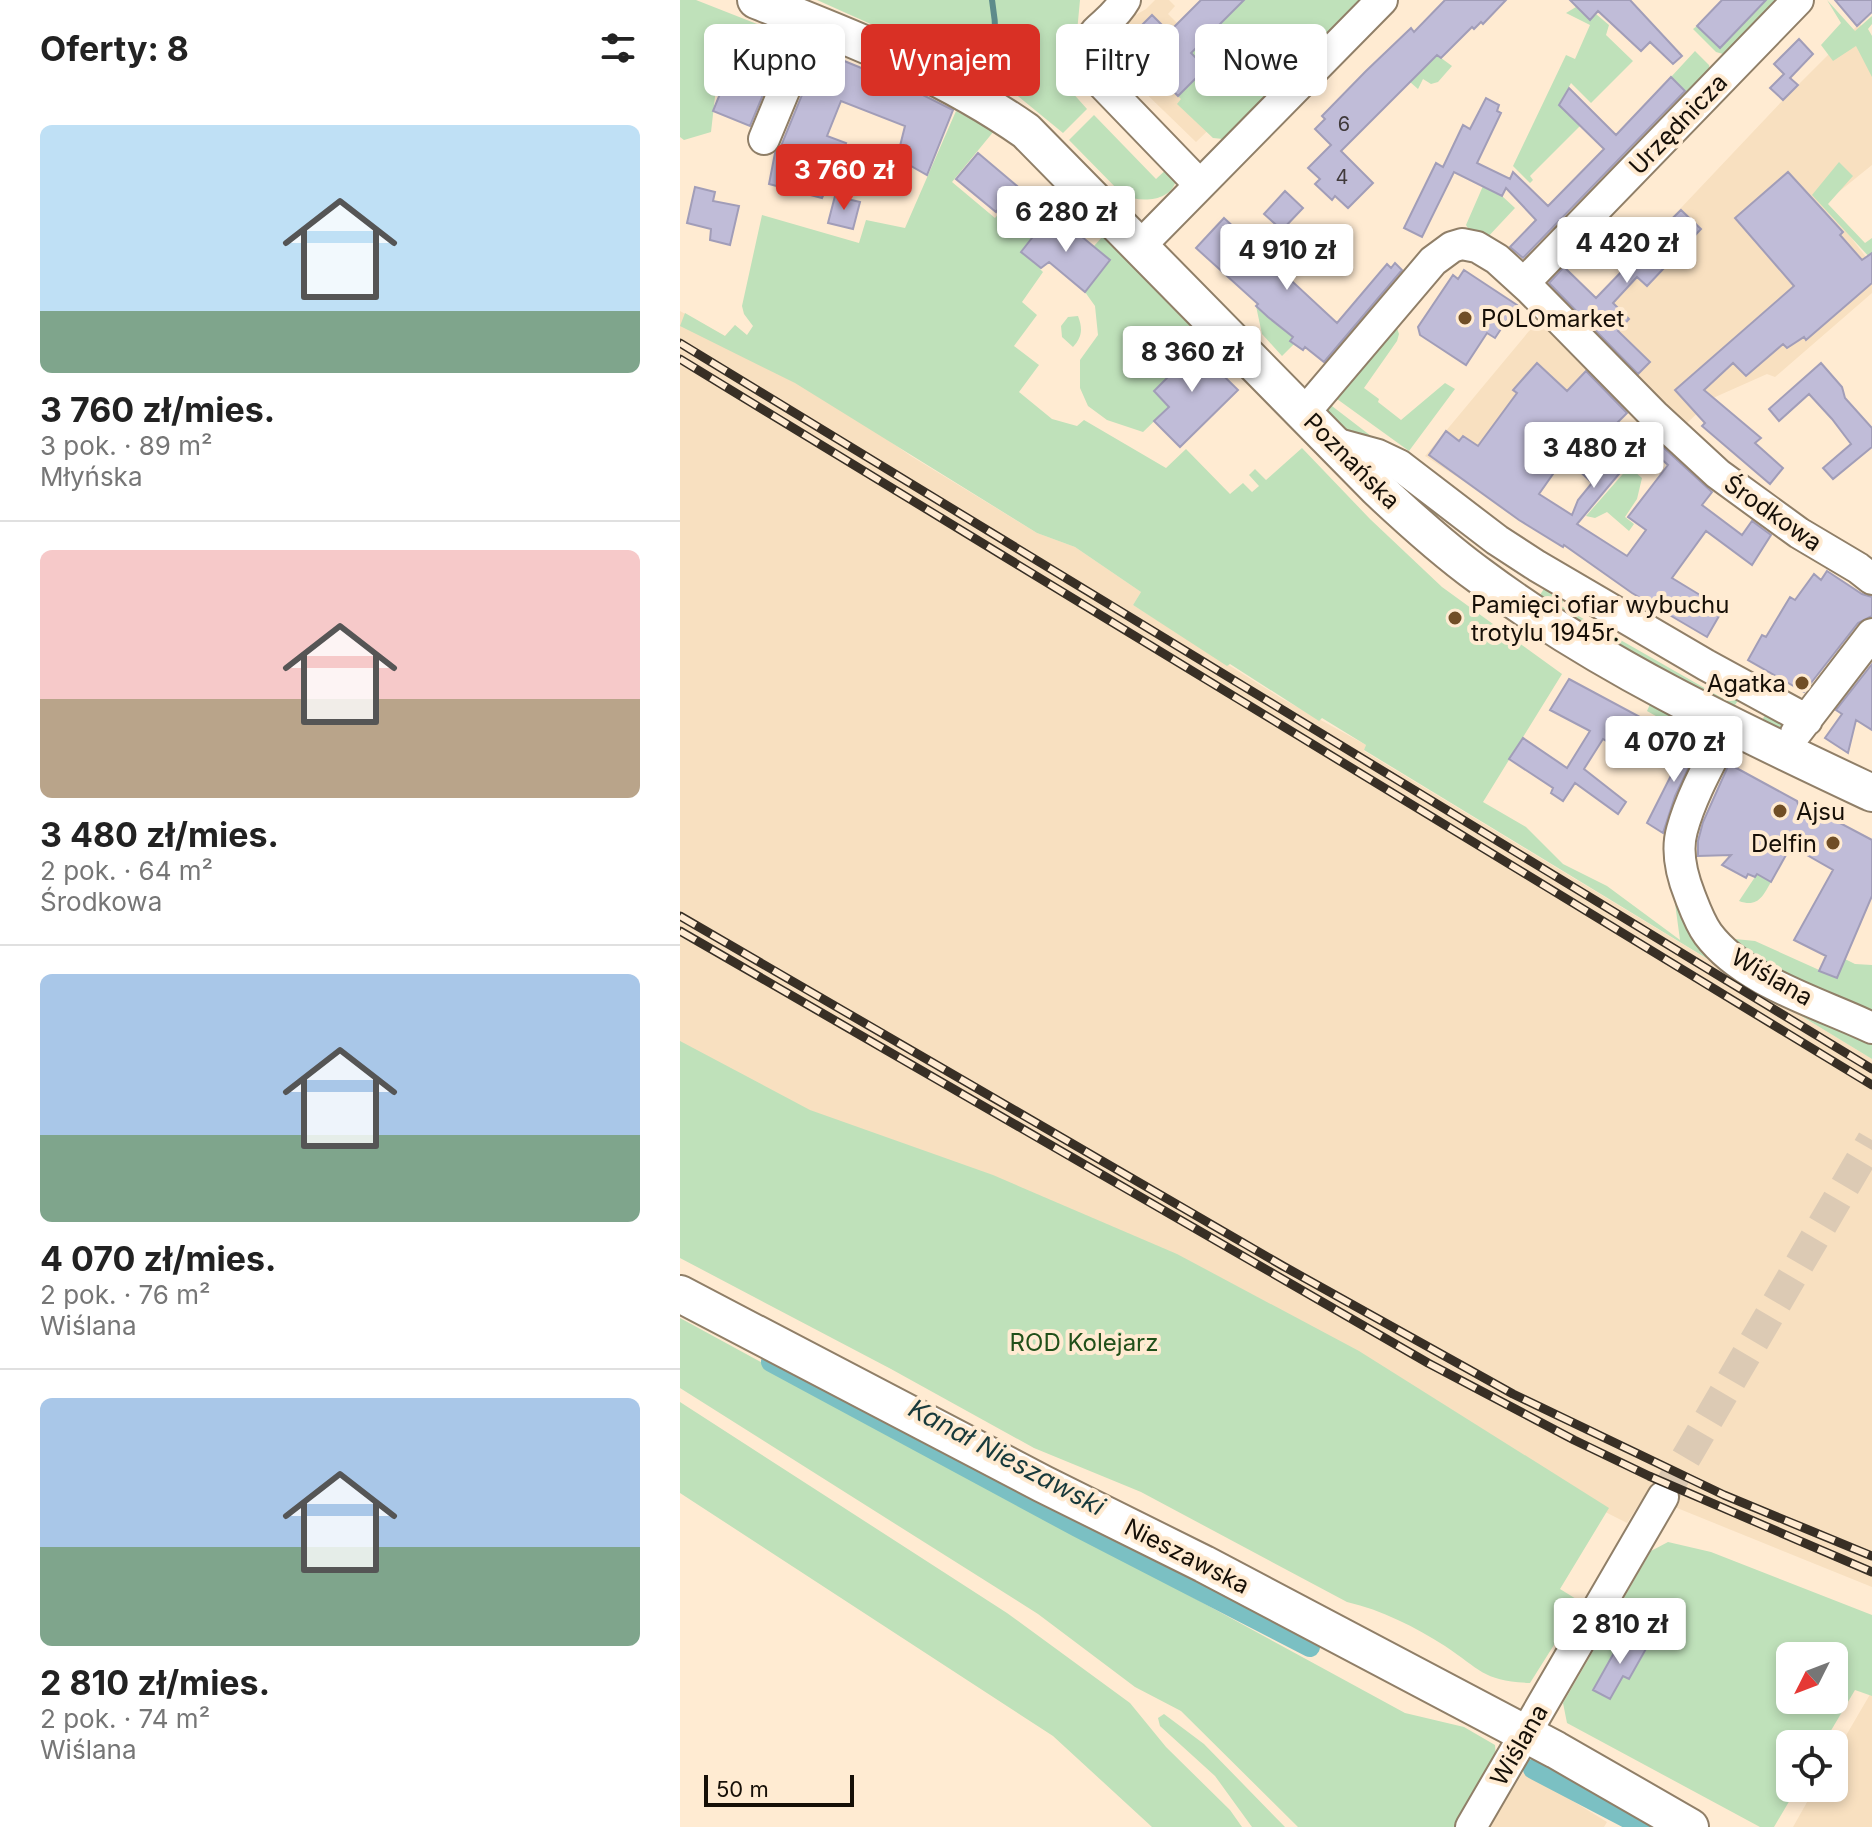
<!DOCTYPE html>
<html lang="pl">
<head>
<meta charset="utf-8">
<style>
  body { margin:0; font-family:Inter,sans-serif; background:#f2f2f2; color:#222; height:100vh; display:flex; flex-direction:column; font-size:30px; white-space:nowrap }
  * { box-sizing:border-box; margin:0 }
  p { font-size:26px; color:#767676 }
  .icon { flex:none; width:44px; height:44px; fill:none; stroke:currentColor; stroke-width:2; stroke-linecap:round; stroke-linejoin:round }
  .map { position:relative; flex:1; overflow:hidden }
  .details { display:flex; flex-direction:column; background:#fff; width:680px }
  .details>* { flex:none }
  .top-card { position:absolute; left:24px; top:24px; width:760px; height:72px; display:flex; gap:16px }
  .needle { width:52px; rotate:228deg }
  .controls { position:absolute; left:1096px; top:1642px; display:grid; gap:16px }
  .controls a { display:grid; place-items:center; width:72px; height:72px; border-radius:12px; background:#fff; box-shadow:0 4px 12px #0003; font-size:40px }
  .scale { position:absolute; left:24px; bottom:20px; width:150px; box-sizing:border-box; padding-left:8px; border:4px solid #160f07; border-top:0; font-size:22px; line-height:28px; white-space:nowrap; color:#160f07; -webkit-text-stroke:6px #ffebd2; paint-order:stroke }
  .price { position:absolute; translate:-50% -68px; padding:0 18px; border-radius:8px; background:#fff; color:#222; font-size:26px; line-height:52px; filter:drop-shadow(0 2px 4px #0008) }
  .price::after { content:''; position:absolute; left:50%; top:48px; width:24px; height:18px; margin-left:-12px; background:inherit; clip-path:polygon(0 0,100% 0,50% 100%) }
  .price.on { background:#d93025; color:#fff }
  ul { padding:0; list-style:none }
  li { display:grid; align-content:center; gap:16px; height:424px; padding:0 40px }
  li+li { border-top:2px solid #e0e0e0 }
  li span { display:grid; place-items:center; height:248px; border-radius:12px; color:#555 }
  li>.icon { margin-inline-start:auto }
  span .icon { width:144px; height:144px; fill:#fffc; stroke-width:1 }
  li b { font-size:34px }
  h2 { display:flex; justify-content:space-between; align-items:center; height:96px; padding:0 40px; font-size:34px }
  .tag { padding:0 28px; border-radius:12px; background:#fff; box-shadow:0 4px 12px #0003; font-size:28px; line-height:72px }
  .tag.on { background:#d93025; color:#fff }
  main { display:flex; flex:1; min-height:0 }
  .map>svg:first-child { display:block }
  .built { fill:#f8e0c0 }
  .green { fill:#bfe1ba; fill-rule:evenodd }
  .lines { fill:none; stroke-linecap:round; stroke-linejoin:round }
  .stream { stroke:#5d8b8b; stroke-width:6 }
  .canal { stroke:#7bc0c3; stroke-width:20 }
  .building { fill:#c0bcd8; stroke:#a19db8; stroke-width:2; fill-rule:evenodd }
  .minor-tunnel { stroke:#dccab4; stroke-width:30; stroke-dasharray:30 15; stroke-linecap:butt }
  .minor-casing { stroke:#907f68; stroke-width:34 }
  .major-casing { stroke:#907f68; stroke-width:40 }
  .minor { stroke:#fff; stroke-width:30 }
  .major { stroke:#fff; stroke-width:36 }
  .rail-casing { stroke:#382f25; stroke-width:9 }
  .rail { stroke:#ffebd2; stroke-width:6; stroke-dasharray:18; stroke-linecap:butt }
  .poi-dot { fill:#704e26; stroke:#ffebd2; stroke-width:3 }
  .labels { text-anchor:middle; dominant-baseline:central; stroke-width:8; stroke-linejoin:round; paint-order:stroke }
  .number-label { font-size:20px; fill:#403a3b }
  .street-label { font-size:24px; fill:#160f07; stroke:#ffebd2 }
  .poi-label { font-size:24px; fill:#160f07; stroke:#ffebd2; text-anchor:start }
  .park-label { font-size:24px; fill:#205019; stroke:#ffebd2 }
  .water-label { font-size:26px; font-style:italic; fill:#17393b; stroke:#ffebd2 }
</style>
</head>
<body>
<main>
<section class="details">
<h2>Oferty: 8<svg class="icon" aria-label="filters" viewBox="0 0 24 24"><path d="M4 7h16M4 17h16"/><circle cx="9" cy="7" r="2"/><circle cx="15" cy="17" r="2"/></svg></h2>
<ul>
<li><span style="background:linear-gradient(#bfe0f5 75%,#7fa58c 0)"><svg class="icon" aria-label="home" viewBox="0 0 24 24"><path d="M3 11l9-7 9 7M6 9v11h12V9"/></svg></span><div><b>3 760 zł/mies.</b><p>3 pok. · 89 m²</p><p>Młyńska</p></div></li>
<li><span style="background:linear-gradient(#f6c9c9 60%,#b9a48a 0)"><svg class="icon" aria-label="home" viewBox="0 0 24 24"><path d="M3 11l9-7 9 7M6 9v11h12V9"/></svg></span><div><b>3 480 zł/mies.</b><p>2 pok. · 64 m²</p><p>Środkowa</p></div></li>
<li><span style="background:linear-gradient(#a9c7e8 65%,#7fa58c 0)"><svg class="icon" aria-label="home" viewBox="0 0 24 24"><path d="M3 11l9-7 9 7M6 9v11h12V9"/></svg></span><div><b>4 070 zł/mies.</b><p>2 pok. · 76 m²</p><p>Wiślana</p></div></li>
<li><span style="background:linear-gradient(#a9c7e8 60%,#7fa58c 0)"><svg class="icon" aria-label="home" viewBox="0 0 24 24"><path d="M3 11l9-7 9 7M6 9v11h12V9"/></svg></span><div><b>2 810 zł/mies.</b><p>2 pok. · 74 m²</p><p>Wiślana</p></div></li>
</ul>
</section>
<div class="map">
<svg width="1192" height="1827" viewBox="0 0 1192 1827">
  <rect width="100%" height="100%" fill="#ffebd2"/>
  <!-- built -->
  <path class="built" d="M475,0H489L495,6L488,14L567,93L516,142L453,81L444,88L418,53L421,35L466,9Z
    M1180,23L1192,43V165L1145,203L1192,265V293L1095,377L1087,374L1033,398L1004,426L958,375L953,379L895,320L1103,100Z
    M0,311L45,336L55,325L100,365L231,456L357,533L395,547L461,592L453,605L601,698L686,745L684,751L1192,1059V1587L965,1495L947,1523L689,1392L0,1256Z
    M864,313L912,365L837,445L802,493L745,456Z
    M1192,1691V1827H1113L1135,1788H1154V1756Z
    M844,1771L927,1822L924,1827H809Z"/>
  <!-- green -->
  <path class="green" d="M0,0H16L120,41L94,93L67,79L73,71L91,80L100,64L79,55L49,74L41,44L31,132L4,140L0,137Z
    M137,0H400L397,32L407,71H410L390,90L407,109L383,133L328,88L289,68Z
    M564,0H680L543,139L533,138L497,104L501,99L498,96L526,68L509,51Z
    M1086,0H1110L1050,56L1036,52L1013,29L1017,26L1041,47Z
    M1147,0L1175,31L1192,16V24L1188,29L1192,36V77L1176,46L1153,61L1141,45L1161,23Z
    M896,7L910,20L916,14L929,25L926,35L953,61L911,103L891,83L879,105L900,126L850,176L853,180L850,183L833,166L886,55L895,59L910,25L886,13Z
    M1015,51L1029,65L1031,77L1014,99L991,77Z
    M757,55L772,66L758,82L751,84L743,79L738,89L730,82Z
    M276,111L314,131L272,182L315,218L342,186L392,227L360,269L363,272L342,302L357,315L334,346L359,365L339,392L372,419L397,426L404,420L486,468L506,449L550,494L563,483L572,492L579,486L569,475L575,469L586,480L622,448L690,519L762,587L882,674L803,802L846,827L883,864L927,886L1000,940L995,903L997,901L1016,942L1038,964L1192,1041V1059L684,750L686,745L642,718L639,721L550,664L547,666L453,605L461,592L395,547L357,533L115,383L0,326L5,313L45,336L55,325L67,335L73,326L64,314L62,306L82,215L179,243L186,220L225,228Z
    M414,115L476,179L490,166L496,180C491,202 460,203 443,195L389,140Z
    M1159,162L1173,176L1148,204L1185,243L1192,238V260L1132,195Z
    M803,186L822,196L835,208L805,240L789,230L786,225Z
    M423,236L509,325L511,332L492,350L518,378L484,381L474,391L489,407L463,432L427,420L408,406L400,388V360L418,335L415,306L405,292L430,260L414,246Z
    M576,306L613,337L610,341L614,344L602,356L582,334Z
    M398,316C403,329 402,337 393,347L382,337L381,326L388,317Z
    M716,325L719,334L717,341L684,388L699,399L698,402L721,420L765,383L775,389L729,451L657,399Z
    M648,403L708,449L676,442L648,417Z
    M949,467L962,478L957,499L945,517L954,524L949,531L927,512L915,518L906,516Z
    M718,474L759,506L760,512L754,520L860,595L867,584H870L886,595L881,606L1042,698L1049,689L1059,693L1061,696L1055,705L1082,720L1089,709L1103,716V724L1098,729L1087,728C961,664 807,588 712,482Z
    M971,702L1024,726L1029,742H1022L967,711Z
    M1077,874L1091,882C1083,896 1078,908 1059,901Z
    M1045,938L1075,941L1157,978L1165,959L1175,964L1192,965V1019L1127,989Z
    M0,1041L130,1110L313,1175L497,1254L679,1351L929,1508L880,1589L901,1602L850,1683C803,1681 801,1670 765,1646C735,1627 702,1610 667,1602L461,1492L354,1448L211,1369L0,1258Z
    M0,1318L725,1713L784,1727L815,1745L816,1758L809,1775L789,1799L779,1827H618L501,1711L455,1687L358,1614L0,1388Z
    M0,1402L327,1613L450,1703L486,1747L550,1810L562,1827H472L373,1736L0,1493Z
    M988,1542L1031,1552L1192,1615V1696L1175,1690L1143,1744H1110V1788H1117L1094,1827H1080L887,1723L883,1703L971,1551ZM1110,1656H1154V1700H1110Z
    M484,1714L524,1744L605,1827H572L535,1776L480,1726L478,1718Z"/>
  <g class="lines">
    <!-- stream -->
    <path class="stream" d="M312,80C317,51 317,28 312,0"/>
    <!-- canal -->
    <path class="canal" d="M91,1362L397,1527L630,1647
      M853,1769L964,1827"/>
  </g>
  <!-- building -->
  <path class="building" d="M521,0H564L511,53L526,68L498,96L445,42L472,15L489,32Z
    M765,0H826L803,24L801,22L794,29L792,27L761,58L757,55L661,151L693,183L668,208L655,196L652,200L635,184L640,179L628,168L651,145L635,129L645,119L642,116L686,71L731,28L734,32Z
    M890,0H950L1002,56L993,64L970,42L961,51L918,11L910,20Z
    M1042,0H1086L1040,48L1017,26Z
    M1155,0H1192V12L1177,26Z
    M1119,39L1133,54L1110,78L1118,85L1103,100L1090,88L1104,74L1094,64Z
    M140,51L225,86L273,110L247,175L217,158L225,126L161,101L147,136L166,143L142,198L89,184L95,153L101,146Z
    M48,74L85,90L70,126L33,111Z
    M991,77L1005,91L843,258L830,247L856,220L826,188L822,196L774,172L742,237L724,228L756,163L763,167L783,125L790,129L806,98L819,105L817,111L821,113L797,163L830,179L833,172L868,206L924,149L879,105L889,88L936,135Z
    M298,153L337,186L316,212L276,179Z
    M1108,172L1163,232L1160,235L1182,260L1192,253V283L1126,340L1124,337L1107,348L1103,344L1066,376L1053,363L1024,390L1081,438L1075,443L1103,468L1090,484L1022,426L1025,423L995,390L1114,286L1055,218Z
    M15,187L35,192L33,201L59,206L50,245L30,240L31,229L7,223Z
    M605,191L623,208L602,230L584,214Z
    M155,196L180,202L173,229L148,223Z
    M1001,210L1021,229L967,286L957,277L933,303L949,319L938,331L970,362L958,374L869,283L884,267L916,298L944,269L935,261L958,237L966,244Z
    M370,215L388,234L391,230L401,236L430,260L405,292L369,262L361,268L341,252Z
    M544,218L657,323L707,264L711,268L715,263L722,270L644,362L625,347L623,350L610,341L613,337L588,317L576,306L578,304L516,248Z
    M784,270L837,305L815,338L807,333L786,365L740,335L738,327L773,275L778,279Z
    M506,339L558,390L500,447L474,421L489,407L474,391L503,362L492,352Z
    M857,363L887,391L906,371L947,413L927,433L954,456L897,524L947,556L966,530L948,517L988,465L965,445L972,437L1032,492L1022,505L1062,535L1072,521L1091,535L1072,565L1026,531L992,578L1043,609L1027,637L952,593L884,545L883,547L839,520L749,455L766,431L779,441L783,436L798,446L837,393L833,390ZM885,457L912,483L898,500L892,515L859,494Z
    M1141,363L1162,387L1165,398L1192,428V447L1153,479L1143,468L1171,444L1152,419L1129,394L1099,421L1089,409Z
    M1147,571L1182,594L1192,597V616L1178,623L1124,692L1068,660L1082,635L1086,637L1110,597L1115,600L1134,574L1141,580Z
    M1192,664V730L1176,720L1168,753L1145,738L1162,714L1156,710Z
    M889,679L990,733L970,764L923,739L904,769L946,802L938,814L895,783L883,801L871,793L873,788L829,759L843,738L887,768L910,731L870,710Z
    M1014,730L1024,735L995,796L983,833L967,823Z
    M1049,764L1117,801L1120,811L1130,807L1192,840V896L1157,978L1139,971L1146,956L1114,940L1153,870L1111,846L1091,882L1077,874L1075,877L1068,874L1066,878L1042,865L1051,855L1018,856V841L1023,822Z
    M944,1635L967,1647L949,1679L943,1676L930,1699L913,1690Z"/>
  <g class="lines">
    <!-- minor-tunnel -->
    <path class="minor-tunnel" d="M983,1497L1192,1140"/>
    <!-- minor casing -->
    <g class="minor-casing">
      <path id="minor" d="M445,0C427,32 399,27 410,71L520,185
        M84,139L132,23
        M461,245L702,0
        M844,283L1118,0
        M624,413L753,261L772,247L782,244L797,247L817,259L851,290L974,415L1038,474L1119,533L1178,568L1192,579
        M654,443L698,455L719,465L817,540L857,566L1026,665L1127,720
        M1050,724C1033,758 1012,793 1002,830C996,851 1002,876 1010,896C1015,909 1020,923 1028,934C1064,982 1140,1003 1192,1028
        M1116,733L1192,634
        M791,1827L983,1497"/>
    </g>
    <!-- major casing -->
    <g class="major-casing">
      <path id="major" d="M76,0C173,39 260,71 346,131L698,489C731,520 764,550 800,576C919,665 1058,730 1192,793
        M0,1294L363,1484L524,1564L876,1750L1010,1827"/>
    </g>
    <!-- minor -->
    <use href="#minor" class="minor"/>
    <!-- major -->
    <use href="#major" class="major"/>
    <!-- rail casing -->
    <g class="rail-casing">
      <path id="rail" d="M0,343L1192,1069
        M0,359L1192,1085
        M0,916L603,1266L833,1394L1044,1495L1192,1556
        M0,931L748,1363L894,1440L969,1476L1192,1572"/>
    </g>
    <!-- rail -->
    <use href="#rail" class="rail"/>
  </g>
  <!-- markers -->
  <g class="poi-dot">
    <circle cx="785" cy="318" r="8"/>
    <circle cx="775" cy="618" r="8"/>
    <circle cx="1122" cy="683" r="8"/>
    <circle cx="1100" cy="811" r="8"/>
    <circle cx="1153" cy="843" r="8"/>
  </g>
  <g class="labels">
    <!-- number labels -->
    <g class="number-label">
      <text x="664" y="124">6</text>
      <text x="662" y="177">4</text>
    </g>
    <!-- street labels -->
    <g class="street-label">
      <text transform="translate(998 124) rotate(-46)">Urzędnicza</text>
      <text transform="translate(672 461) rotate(45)">Poznańska</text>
      <text transform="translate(1093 513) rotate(35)">Środkowa</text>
      <text transform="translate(1092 977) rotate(30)">Wiślana</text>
      <text transform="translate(507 1556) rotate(27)">Nieszawska</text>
      <text transform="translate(839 1745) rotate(-60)">Wiślana</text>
    </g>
    <!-- poi labels -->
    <g class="poi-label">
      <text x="801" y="318">POLOmarket</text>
      <text x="791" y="604">Pamięci ofiar wybuchu<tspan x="791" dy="28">trotylu 1945r.</tspan></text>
      <text x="1106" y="683" text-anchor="end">Agatka</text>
      <text x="1116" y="811">Ajsu</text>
      <text x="1137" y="843" text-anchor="end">Delfin</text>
    </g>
    <!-- park labels -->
    <g class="park-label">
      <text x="404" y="1342">ROD Kolejarz</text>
    </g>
    <!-- water labels -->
    <g class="water-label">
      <text transform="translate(327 1457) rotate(28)">Kanał Nieszawski</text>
    </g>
  </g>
</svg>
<div class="controls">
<a><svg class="needle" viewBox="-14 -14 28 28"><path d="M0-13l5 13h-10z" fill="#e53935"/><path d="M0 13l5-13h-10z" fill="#767676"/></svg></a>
<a><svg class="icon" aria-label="locate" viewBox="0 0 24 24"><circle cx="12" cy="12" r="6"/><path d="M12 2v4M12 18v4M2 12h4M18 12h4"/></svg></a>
</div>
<div class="scale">50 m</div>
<b class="price on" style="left:164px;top:212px">3 760 zł</b>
<b class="price" style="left:386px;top:254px">6 280 zł</b>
<b class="price" style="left:947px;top:285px">4 420 zł</b>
<b class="price" style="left:607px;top:292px">4 910 zł</b>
<b class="price" style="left:512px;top:394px">8 360 zł</b>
<b class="price" style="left:914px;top:490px">3 480 zł</b>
<b class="price" style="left:994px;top:784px">4 070 zł</b>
<b class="price" style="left:940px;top:1666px">2 810 zł</b>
<div class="top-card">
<a class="tag">Kupno</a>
<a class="tag on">Wynajem</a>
<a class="tag">Filtry</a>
<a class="tag">Nowe</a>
</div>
</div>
</main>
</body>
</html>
